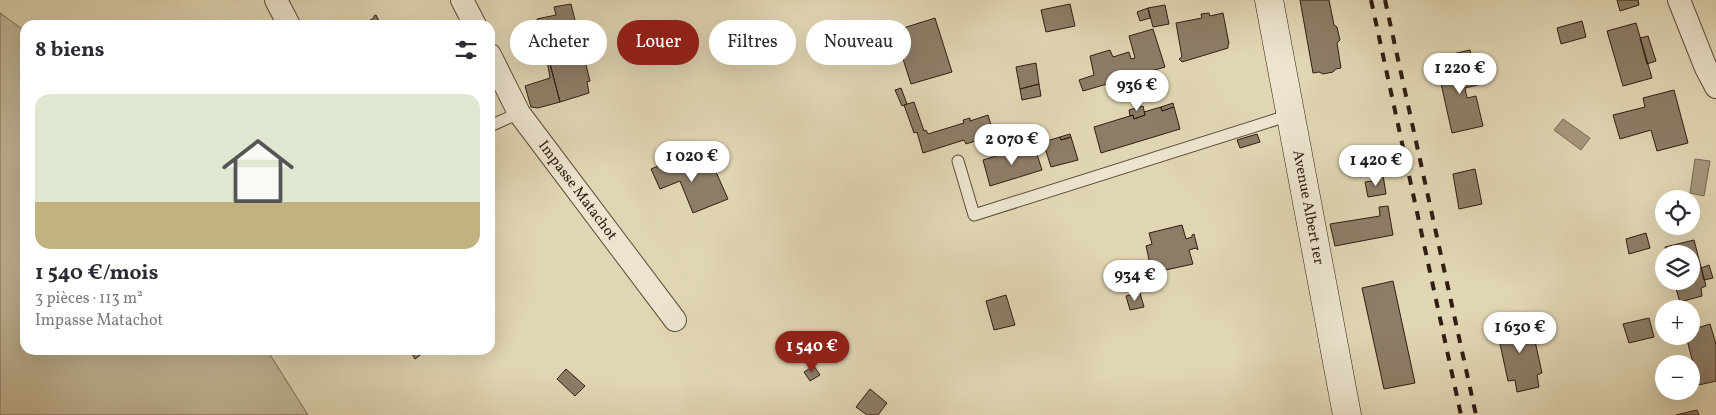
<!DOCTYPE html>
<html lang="fr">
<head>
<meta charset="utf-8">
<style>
  body { margin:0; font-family:Vollkorn,serif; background:#f2f2f3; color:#2b2b33; height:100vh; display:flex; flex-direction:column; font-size:19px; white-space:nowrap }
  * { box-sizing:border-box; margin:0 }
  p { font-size:16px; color:#7c7c81 }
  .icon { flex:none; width:28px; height:28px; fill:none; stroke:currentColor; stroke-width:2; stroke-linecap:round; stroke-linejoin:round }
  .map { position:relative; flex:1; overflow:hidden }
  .panel { position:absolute; left:20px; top:20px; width:475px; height:335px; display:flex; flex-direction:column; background:#fff; border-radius:15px; box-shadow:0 5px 20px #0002 }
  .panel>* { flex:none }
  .hud { position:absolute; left:510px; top:20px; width:475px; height:45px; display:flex; gap:10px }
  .buttons { position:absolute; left:1655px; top:190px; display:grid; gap:10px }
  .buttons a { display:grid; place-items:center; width:45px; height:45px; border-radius:50%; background:#fff; box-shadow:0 5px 20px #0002; font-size:25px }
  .price { position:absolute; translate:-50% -42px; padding:0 11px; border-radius:18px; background:#fff; color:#222; font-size:16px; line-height:32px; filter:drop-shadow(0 1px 2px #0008) }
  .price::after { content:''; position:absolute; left:50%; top:30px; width:15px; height:11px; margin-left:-8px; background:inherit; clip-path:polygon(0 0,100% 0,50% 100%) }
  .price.current { background:#8f2418; color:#fff }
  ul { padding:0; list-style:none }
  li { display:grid; align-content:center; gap:10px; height:265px; padding:0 15px }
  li+li { border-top:1px solid #e1e1e2 }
  li span { display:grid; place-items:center; height:155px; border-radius:15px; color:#555 }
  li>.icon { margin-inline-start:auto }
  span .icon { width:90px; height:90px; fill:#fffc; stroke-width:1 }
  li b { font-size:21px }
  h2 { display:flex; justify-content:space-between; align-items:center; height:60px; padding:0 15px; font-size:21px }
  .pill { padding:0 18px; border-radius:22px; background:#fff; box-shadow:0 5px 20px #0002; font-size:18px; line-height:45px }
  .pill.current { background:#8f2418; color:#fff }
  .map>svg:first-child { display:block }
  .green { fill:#c3b798; stroke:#7a6a56 }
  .water { fill:#a6977d; stroke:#786653 }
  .building { fill:#8d7d67; stroke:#321d15 }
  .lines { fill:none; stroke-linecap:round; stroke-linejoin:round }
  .lane-casing { stroke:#5e4b3c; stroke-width:13 }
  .street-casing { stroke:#5e4b3c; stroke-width:24 }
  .secondary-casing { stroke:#321d15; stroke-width:29 }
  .lane { stroke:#ece4ce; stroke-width:11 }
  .street { stroke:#ece4ce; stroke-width:22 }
  .secondary { stroke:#ece4ce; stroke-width:28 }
  .rail { stroke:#321d15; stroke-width:4; stroke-dasharray:9 9; stroke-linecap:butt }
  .labels { text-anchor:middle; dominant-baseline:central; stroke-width:4; stroke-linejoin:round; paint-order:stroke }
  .street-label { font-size:15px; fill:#321d15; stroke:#ece4ce }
</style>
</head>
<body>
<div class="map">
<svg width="1716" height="415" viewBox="0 0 1716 415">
  <rect width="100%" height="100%" fill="#e1d6b3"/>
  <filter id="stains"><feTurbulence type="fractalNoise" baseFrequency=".004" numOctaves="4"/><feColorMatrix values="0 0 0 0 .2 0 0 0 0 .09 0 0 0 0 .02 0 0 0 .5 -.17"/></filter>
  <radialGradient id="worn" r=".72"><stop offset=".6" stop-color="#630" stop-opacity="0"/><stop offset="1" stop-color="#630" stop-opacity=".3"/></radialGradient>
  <!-- green -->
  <path class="green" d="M0,13L25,31V350H267L308,415H0Z"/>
  <!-- water -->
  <path class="water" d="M1563,119L1590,138L1581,150L1554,130Z
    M1695,159L1710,161L1704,196L1690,193Z"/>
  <!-- building -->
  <path class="building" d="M1300,0H1329L1334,25L1337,27L1340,40L1337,43L1341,68L1336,69L1333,72L1323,74L1319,72L1313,73Z
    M1617,0H1638L1639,5L1620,11Z
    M571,4L590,81L587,82L589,93L560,102L549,60H547L537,19L556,15L554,7Z
    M1070,4L1075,26L1046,32L1041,10Z
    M1165,5L1169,24L1153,27L1148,8Z
    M1148,8L1150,18L1140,21L1137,12Z
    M1209,13L1210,16L1223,13L1229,44L1228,45V48L1182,62L1179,59L1182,57L1176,23L1202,18L1201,14Z
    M376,15L381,25H361L374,18V16Z
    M935,18L952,72L911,84L894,31Z
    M1582,21L1586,37L1561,44L1557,28Z
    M1636,23L1652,78L1623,86L1607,31Z
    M1153,29L1165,67L1083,91L1079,80L1094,75L1090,56L1110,50L1113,57L1129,52L1131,59L1135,58L1129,36Z
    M1648,36L1656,61L1647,64L1640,38Z
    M1470,50L1473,63L1452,68L1450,58L1436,61L1435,58Z
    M1450,58L1452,68L1473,63L1478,85L1465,88L1467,98L1476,96L1483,126L1452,133L1436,61Z
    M547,60H549L560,102L538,108L531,107L525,86L550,78Z
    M1036,63L1039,84L1020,89L1016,67Z
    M1039,84L1041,96L1022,100L1020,89Z
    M901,88L907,104L902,106L895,90Z
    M1674,90L1688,143L1657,151L1651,130L1620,139L1613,115L1645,107L1643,98Z
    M914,102L924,131L926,130L928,134L964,123L963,120L970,118V121L988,115L994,135L966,144L964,140L923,153L917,132L914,133L904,105Z
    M1173,103L1174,107L1162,111L1161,107Z
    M1143,106L1145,115L1134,119L1133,115L1130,116L1129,110Z
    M1161,107L1162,111L1174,107L1180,129L1101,153L1094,127L1133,115L1134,119L1145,115L1144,112Z
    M1070,134L1071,137L1061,140L1060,137Z
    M1257,134L1260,142L1240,148L1237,140Z
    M1060,137L1061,140L1071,137L1078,160L1051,167L1043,142Z
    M1033,139L1035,148L1023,151V148L1019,149L1018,143Z
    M1023,148V151L1035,148L1042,170L990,186L983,160Z
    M682,156L687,167L692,164L694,170L712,163L728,199L693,213L680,181L660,189L651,169Z
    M710,157L712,163L694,170L692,164Z
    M1475,169L1482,204L1459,209L1453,174Z
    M1379,175H1383L1386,194L1368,197L1365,182L1379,180Z
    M1388,206L1393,235L1335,246L1330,224L1380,216L1379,207Z
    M1182,225L1186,239L1192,237V235L1194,234L1198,250L1196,248L1189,250L1193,264L1152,273L1146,246L1152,244L1149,233Z
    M1646,233L1650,248L1629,254L1626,239Z
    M1694,240L1706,286L1701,288L1702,296L1680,302L1674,282L1672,283V281H1691V254H1667L1665,247Z
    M1709,265L1713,278L1704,280L1701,268Z
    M1393,281L1415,383L1384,389L1362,288Z
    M1140,293L1144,307L1130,310L1126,296Z
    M1006,295L1015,325L994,330L986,301Z
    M1530,318L1542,373L1537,375L1539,387L1517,392L1515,380L1508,381L1496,325Z
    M1649,318L1654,337L1629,343L1623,324Z
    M1710,324L1716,344V381L1699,385L1694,367L1692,368L1691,364L1693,363L1686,336H1691V330Z
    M409,350H427L415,359Z
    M814,366L820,375L810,381L804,372Z
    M566,369L585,386L575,396L557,379Z
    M870,389L887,403L878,415H867L856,407Z
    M1697,410L1699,415H1676Z"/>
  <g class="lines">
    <!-- lane casing -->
    <g class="lane-casing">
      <path id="lane" d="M490,126L519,113
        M958,161L974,215L1290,115"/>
    </g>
    <!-- street casing -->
    <g class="street-casing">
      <g id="street">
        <path d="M276,0L289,25"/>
        <path d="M462,0L475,25"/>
        <path d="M1679,0L1706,68L1716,87"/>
        <path id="s1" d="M490,55L519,113L675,320"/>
      </g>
    </g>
    <!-- secondary casing -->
    <g class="secondary-casing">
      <g id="secondary">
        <path id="s2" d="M1269,0L1347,415"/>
      </g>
    </g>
    <!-- lane -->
    <use href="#lane" class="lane"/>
    <!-- street -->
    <use href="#street" class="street"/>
    <!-- secondary -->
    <use href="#secondary" class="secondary"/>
    <!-- rail -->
    <path class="rail" d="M1371,0L1461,415
      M1385,0L1476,415"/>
  </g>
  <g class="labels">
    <!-- street labels -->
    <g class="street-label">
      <text stroke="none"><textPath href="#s1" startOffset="162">Impasse Matachot</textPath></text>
      <text stroke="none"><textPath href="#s2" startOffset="211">Avenue Albert 1er</textPath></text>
    </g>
  </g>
  <rect width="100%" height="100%" filter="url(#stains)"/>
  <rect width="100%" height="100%" fill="url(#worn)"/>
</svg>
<div class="buttons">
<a><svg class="icon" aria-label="locate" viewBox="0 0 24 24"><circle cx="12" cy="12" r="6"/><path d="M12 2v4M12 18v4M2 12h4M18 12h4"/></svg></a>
<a><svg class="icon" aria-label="layers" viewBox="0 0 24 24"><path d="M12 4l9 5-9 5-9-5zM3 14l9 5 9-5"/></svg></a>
<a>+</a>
<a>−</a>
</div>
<b class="price" style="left:1460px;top:95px">1 220 €</b>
<b class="price" style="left:1137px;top:112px">936 €</b>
<b class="price" style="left:1012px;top:166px">2 070 €</b>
<b class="price" style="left:692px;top:183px">1 020 €</b>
<b class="price" style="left:1376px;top:187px">1 420 €</b>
<b class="price" style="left:1135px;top:302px">934 €</b>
<b class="price" style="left:1520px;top:354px">1 630 €</b>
<b class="price current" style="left:812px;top:373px">1 540 €</b>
<div class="hud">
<a class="pill">Acheter</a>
<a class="pill current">Louer</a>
<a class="pill">Filtres</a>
<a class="pill">Nouveau</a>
</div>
<section class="panel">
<h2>8 biens<svg class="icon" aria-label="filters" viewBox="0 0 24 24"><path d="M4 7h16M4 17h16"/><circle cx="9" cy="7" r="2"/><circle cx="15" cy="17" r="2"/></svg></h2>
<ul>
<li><span style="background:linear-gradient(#dfe7d0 70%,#c2b280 0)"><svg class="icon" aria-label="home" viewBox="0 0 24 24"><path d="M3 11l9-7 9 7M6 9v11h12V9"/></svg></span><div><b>1 540 €/mois</b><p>3 pièces · 113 m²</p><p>Impasse Matachot</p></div></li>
</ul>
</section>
</div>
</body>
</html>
